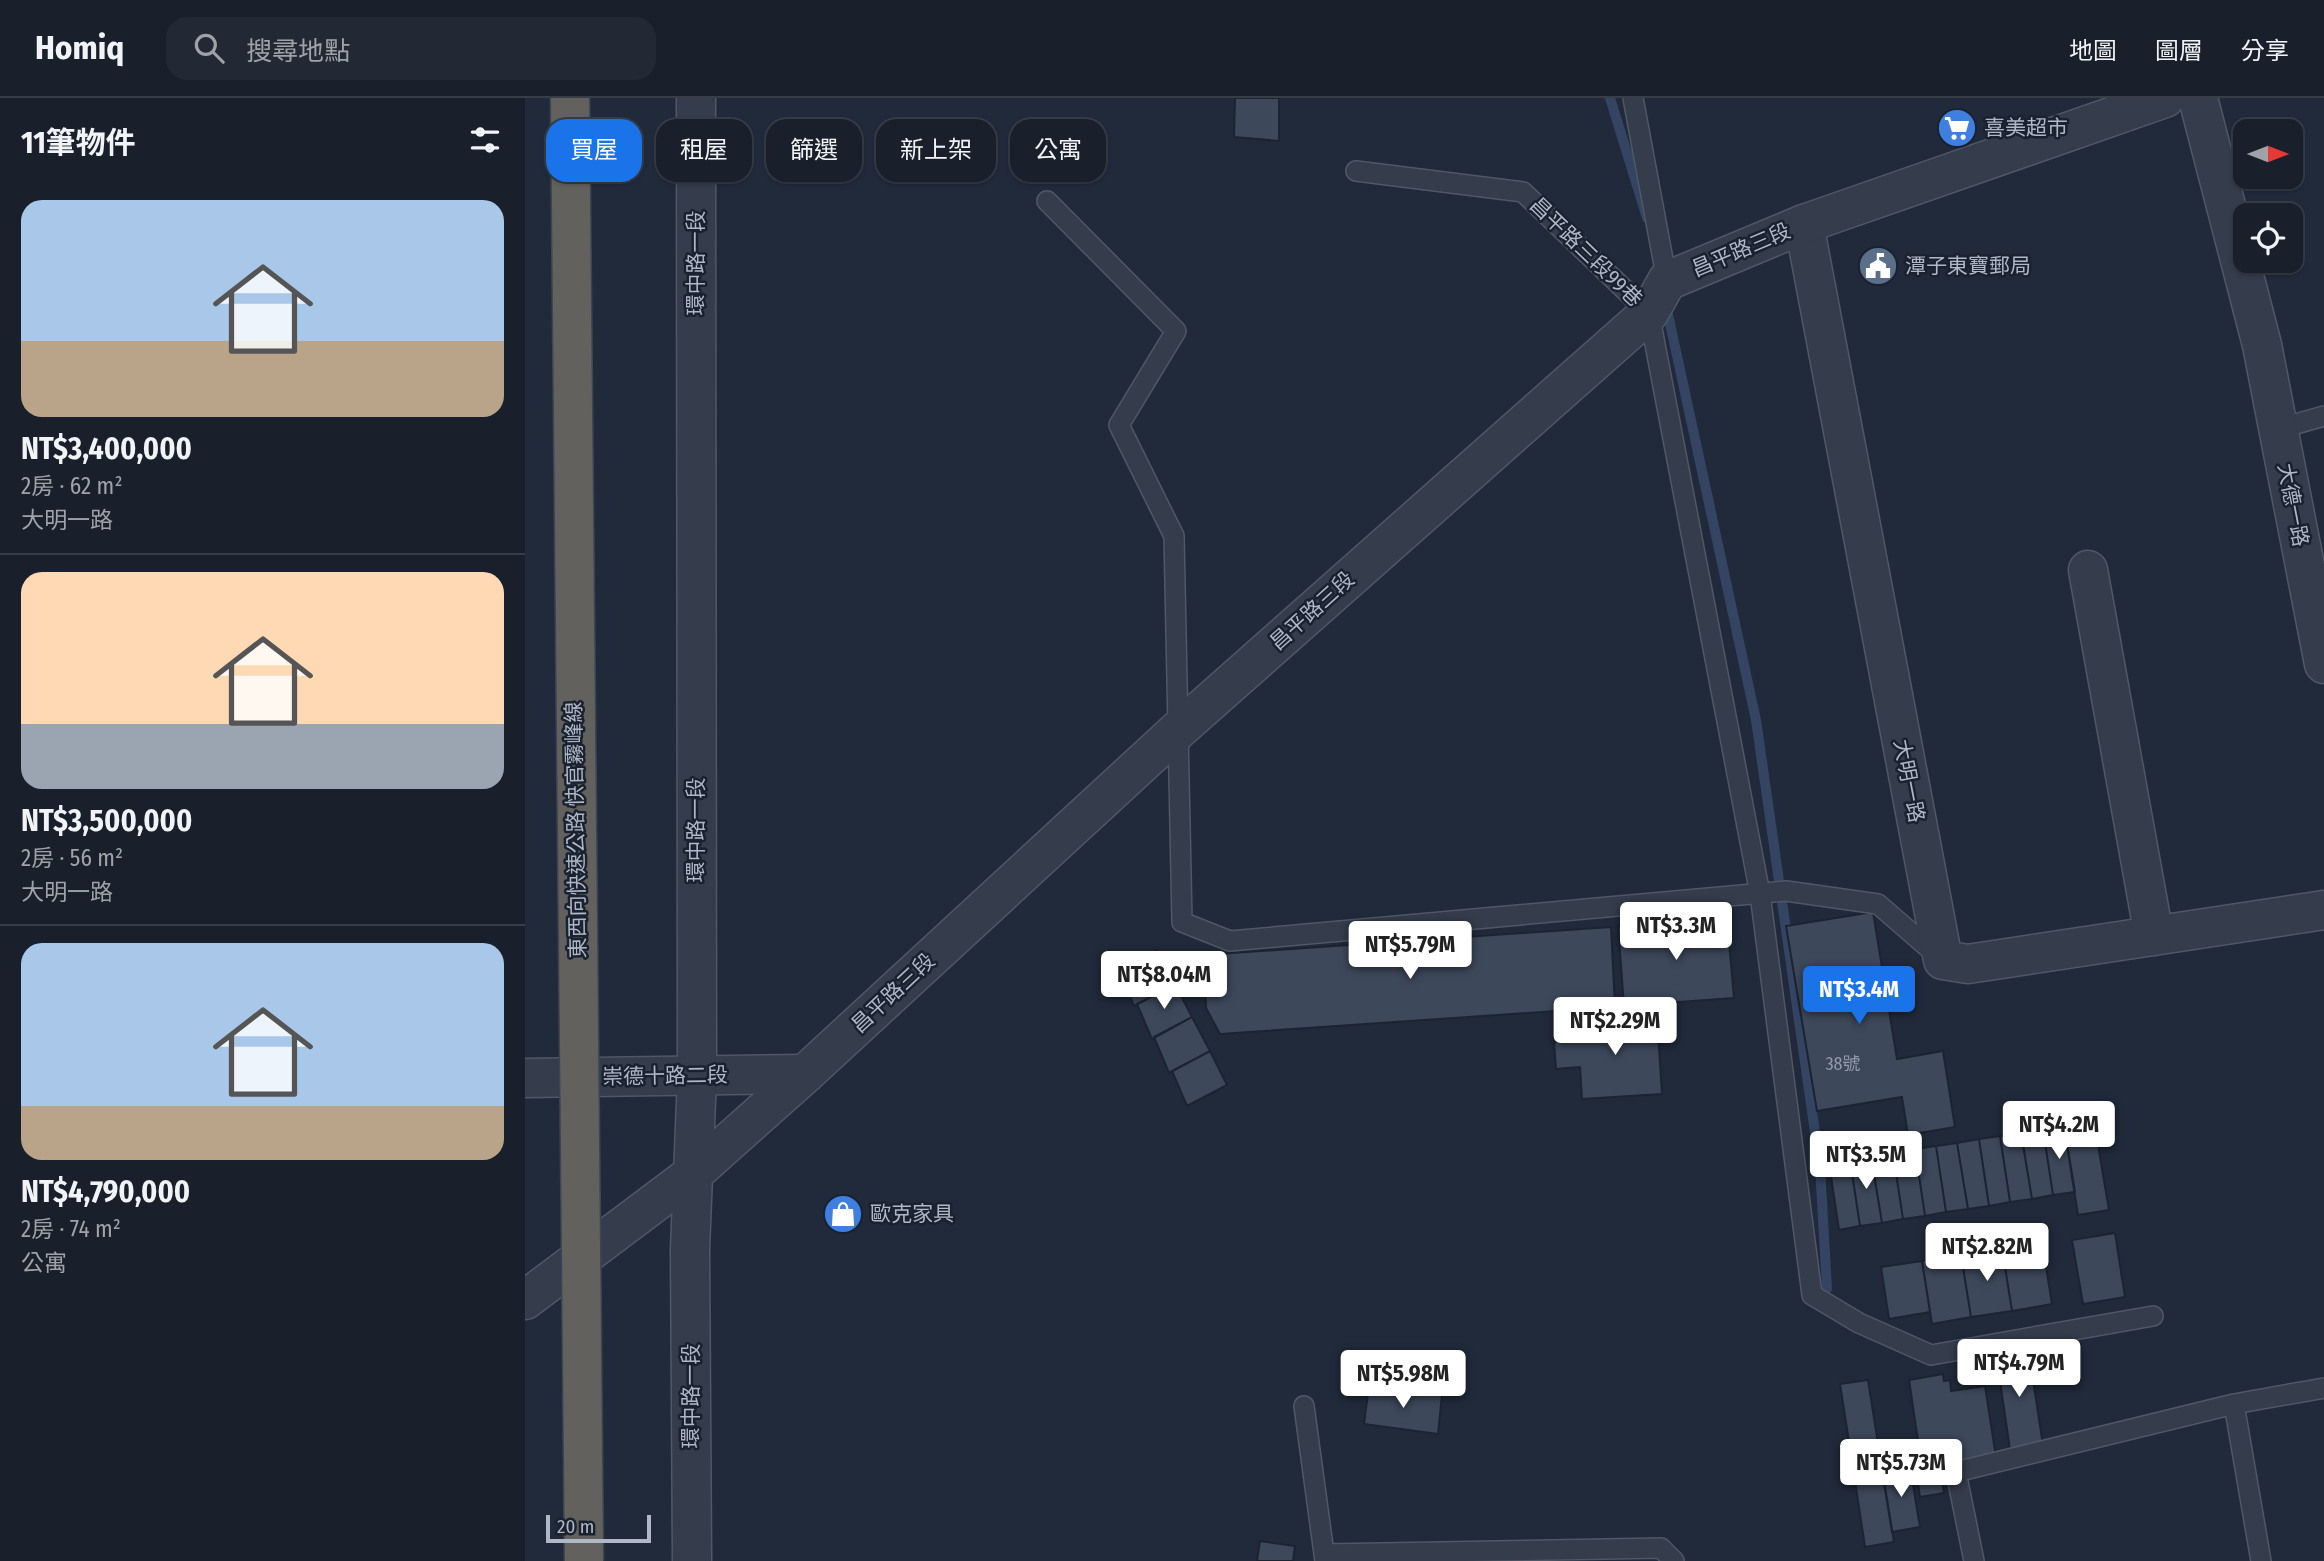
<!DOCTYPE html>
<html lang="zh-TW">
<head>
<meta charset="utf-8">
<style>
  body { margin:0; font-family:"Fira Sans Condensed","Noto Sans TC",sans-serif; background:#222834; color:#f1f3f6; height:100vh; display:flex; flex-direction:column; font-size:26px; white-space:nowrap }
  * { box-sizing:border-box; margin:0 }
  p { font-size:23px; color:#9fa3a9 }
  .icon { flex:none; width:38px; height:38px; fill:none; stroke:currentColor; stroke-width:2; stroke-linecap:round; stroke-linejoin:round }
  .map { position:relative; flex:1; overflow:hidden }
  .sheet { display:flex; flex-direction:column; background:#19202c; width:525px }
  .sheet>* { flex:none }
  .hud { position:absolute; left:21px; top:21px; width:665px; height:63px; display:flex; gap:14px }
  .needle { width:46px; rotate:90deg }
  .controls { position:absolute; left:1708px; top:21px; display:grid; gap:14px }
  .controls a { display:grid; place-items:center; width:70px; height:70px; border-radius:14px; background:#19202c; box-shadow:0 2px 5px #0004,0 0 0 2px #373e48; font-size:35px }
  .scale { position:absolute; left:21px; bottom:18px; width:105px; box-sizing:border-box; padding-left:7px; border:4px solid #b0b7c7; border-top:0; font-size:19px; line-height:24px; white-space:nowrap; color:#b0b7c7; -webkit-text-stroke:5px #1a2230; paint-order:stroke }
  .price { position:absolute; translate:-50% -60px; padding:0 16px; border-radius:7px; background:#fff; color:#222; font-size:23px; line-height:46px; filter:drop-shadow(0 2px 4px #0008) }
  .price::after { content:''; position:absolute; left:50%; top:42px; width:21px; height:16px; margin-left:-10px; background:inherit; clip-path:polygon(0 0,100% 0,50% 100%) }
  .price.current { background:#1a73e8; color:#fff }
  ul { padding:0; list-style:none }
  li { display:grid; align-content:center; gap:14px; height:371px; padding:0 21px }
  li+li { border-top:2px solid #373e48 }
  li span { display:grid; place-items:center; height:217px; border-radius:21px; color:#555 }
  li>.icon { margin-inline-start:auto }
  span .icon { width:126px; height:126px; fill:#fffc; stroke-width:1 }
  li b { font-size:30px }
  h2 { display:flex; justify-content:space-between; align-items:center; height:84px; padding:0 21px; font-size:30px }
  .pill { padding:0 24px; border-radius:21px; background:#19202c; box-shadow:0 2px 5px #0004,0 0 0 2px #373e48; font-size:24px; line-height:63px }
  .pill.current { background:#1a73e8; color:#fff }
  header { display:flex; align-items:center; gap:42px; box-sizing:border-box; height:98px; padding:0 35px; background:#19202c; border-bottom:2px solid #373e48 }
  header strong { font-size:33px }
  nav { display:flex; gap:38px; margin-inline-start:auto; font-size:24px }
  .search { width:490px; height:63px; background:#222834; display:flex; align-items:center; gap:18px; box-sizing:border-box; padding:0 24px; border-radius:21px; color:#9fa3a9; font-size:26px }
  main { display:flex; flex:1; min-height:0 }
  .map>svg:first-child { display:block }
  .lines { fill:none; stroke-linecap:round; stroke-linejoin:round }
  .stream { stroke:#344462; stroke-width:10 }
  .building { fill:#3d485b; stroke:#1c2432; stroke-width:2 }
  .service-casing { stroke:#505766; stroke-width:22 }
  .minor-casing { stroke:#505766; stroke-width:41 }
  .tertiary-casing { stroke:#505766; stroke-width:41 }
  .service { stroke:#353c4b; stroke-width:19 }
  .minor { stroke:#353c4b; stroke-width:38 }
  .tertiary { stroke:#353c4b; stroke-width:38 }
  .trunk-bridge-casing { stroke:#3d4453; stroke-width:41; stroke-linecap:butt }
  .trunk-bridge { stroke:#62615e; stroke-width:38 }
  .labels { text-anchor:middle; dominant-baseline:central; stroke-width:5; stroke-linejoin:round; paint-order:stroke }
  .number-label { font-size:18px; fill:#939bac }
  .poi-label { font-size:21px; fill:#b0b7c7; stroke:#1a2230; text-anchor:start }
  .street-label { font-size:21px; fill:#b0b7c7; stroke:#1a2230 }
</style>
</head>
<body>
<header>
<strong>Homiq</strong>
<div class="search"><svg class="icon" aria-label="search" viewBox="0 0 24 24"><circle cx="10" cy="10" r="6"/><path d="M15 15l6 6"/></svg>搜尋地點</div>
<nav><a>地圖</a><a>圖層</a><a>分享</a></nav>
</header>
<main>
<section class="sheet">
<h2>11筆物件<svg class="icon" aria-label="filters" viewBox="0 0 24 24"><path d="M4 7h16M4 17h16"/><circle cx="9" cy="7" r="2"/><circle cx="15" cy="17" r="2"/></svg></h2>
<ul>
<li><span style="background:linear-gradient(#a9c7e8 65%,#b9a48a 0)"><svg class="icon" aria-label="home" viewBox="0 0 24 24"><path d="M3 11l9-7 9 7M6 9v11h12V9"/></svg></span><div><b>NT$3,400,000</b><p>2房 · 62 m²</p><p>大明一路</p></div></li>
<li><span style="background:linear-gradient(#ffd9b3 70%,#9aa5b1 0)"><svg class="icon" aria-label="home" viewBox="0 0 24 24"><path d="M3 11l9-7 9 7M6 9v11h12V9"/></svg></span><div><b>NT$3,500,000</b><p>2房 · 56 m²</p><p>大明一路</p></div></li>
<li><span style="background:linear-gradient(#a9c7e8 75%,#b9a48a 0)"><svg class="icon" aria-label="home" viewBox="0 0 24 24"><path d="M3 11l9-7 9 7M6 9v11h12V9"/></svg></span><div><b>NT$4,790,000</b><p>2房 · 74 m²</p><p>公寓</p></div></li>
</ul>
</section>
<div class="map">
<svg width="1799" height="1463" viewBox="0 0 1799 1463">
  <rect width="100%" height="100%" fill="#212a3b"/>
  <g class="lines">
    <!-- stream -->
    <path class="stream" d="M1085,0L1122,120
      M1141,207L1231,622L1295,1069L1302,1191"/>
  </g>
  <!-- building -->
  <path class="building" d="M710,0H754V43L709,39Z
    M1348,814L1372,961L1418,953L1430,1029L1383,1037L1377,999L1292,1013L1261,828Z
    M1202,821L1209,900L1099,908L1093,828Z
    M1086,829L1090,909L695,936L681,910L679,857Z
    M632,852L650,886L609,908L595,873Z
    M650,886L667,919L627,941L612,906Z
    M1132,918L1137,996L1057,1001L1055,969L1031,971L1029,944L1053,942L1052,923Z
    M667,919L685,953L644,975L629,939Z
    M685,953L702,987L662,1008L647,973Z
    M1569,1023L1584,1112L1553,1117L1539,1028Z
    M1539,1028L1550,1094L1528,1097L1518,1031Z
    M1518,1031L1528,1097L1507,1101L1496,1035Z
    M1496,1035L1507,1101L1485,1104L1475,1038Z
    M1475,1038L1485,1104L1464,1108L1454,1041Z
    M1454,1041L1464,1108L1443,1111L1432,1045Z
    M1432,1045L1443,1111L1421,1114L1411,1048Z
    M1411,1048L1421,1114L1400,1118L1390,1051Z
    M1390,1051L1400,1118L1378,1121L1368,1055Z
    M1368,1055L1378,1121L1357,1125L1346,1058Z
    M1346,1058L1357,1125L1335,1128L1325,1062Z
    M1325,1062L1335,1128L1314,1132L1304,1065Z
    M1590,1135L1600,1199L1558,1206L1547,1142Z
    M1517,1144L1527,1206L1487,1213L1477,1150Z
    M1477,1150L1487,1213L1446,1219L1436,1157Z
    M1436,1157L1446,1219L1407,1226L1397,1163Z
    M1397,1163L1405,1214L1364,1221L1356,1169Z
    M1503,1249L1518,1347L1485,1352L1471,1255Z
    M1418,1276L1419,1283L1425,1282L1426,1293L1460,1288L1471,1359L1397,1370L1384,1282Z
    M1343,1282L1355,1358L1327,1363L1315,1286Z
    M844,1287L917,1297L913,1336L839,1326Z
    M1355,1358L1369,1444L1340,1449L1327,1363Z
    M1385,1369L1395,1429L1367,1434L1357,1373Z
    M1416,1375L1419,1395L1395,1399L1392,1379Z
    M735,1443L770,1448L768,1463H732Z"/>
  <g class="lines">
    <!-- service casing -->
    <g class="service-casing">
      <path id="service" d="M1108,0L1142,183
        M831,73L998,94L1124,215L1235,796L1287,1197L1334,1225L1406,1257L1628,1218
        M522,103L651,233L594,327L649,438L657,824L705,843L1261,793L1353,806L1414,859
        M1753,331L1799,318
        M1709,1306L1736,1463
        M779,1308L800,1463
        M799,1456L1136,1450L1149,1463
        M1449,1463L1431,1374L1709,1306L1799,1290"/>
    </g>
    <!-- minor casing -->
    <g class="minor-casing">
      <path id="minor" d="M1673,0L1737,247L1799,566
        M1279,126L1418,862L1443,866L1799,812
        M1563,472L1629,838
        M0,980L280,976"/>
    </g>
    <!-- tertiary casing -->
    <g class="tertiary-casing">
      <path id="tertiary" d="M0,1202L169,1075L280,976L652,633L1124,215L1142,183L1279,126L1640,0
        M167,1463L165,1151L172,978L171,0"/>
    </g>
    <!-- service -->
    <use href="#service" class="service"/>
    <!-- minor -->
    <use href="#minor" class="minor"/>
    <!-- tertiary -->
    <use href="#tertiary" class="tertiary"/>
    <!-- trunk-bridge casing -->
    <g class="trunk-bridge-casing">
      <path id="trunk-bridge" d="M45,0L59,1463"/>
    </g>
    <!-- trunk-bridge -->
    <use href="#trunk-bridge" class="trunk-bridge"/>
  </g>
  <!-- icons -->
  <defs>
    <g id="supermarket-disc" transform="scale(2.0125)"><circle r="9.5" fill="#3f7fe0" stroke="#1a2230"/><path d="M-6-5.5h2.5l.6 2H6L4.5 2H-2.5L-4.4-4H-6ZM-1.5 3.2a1.3 1.3 0 1 0 .1 0ZM3 3.2a1.3 1.3 0 1 0 .1 0Z" fill="#fff"/></g>
    <g id="civic-disc" transform="scale(2.0125)"><circle r="9.5" fill="#5c6f8a" stroke="#1a2230"/><path d="M-.6-6.5H3V-4.5H.6V-3L4-1V1h2V6H-6V1h2V-1L-.6-3ZM-1.2 2.5V6h2.4V2.5Z" fill="#fff"/></g>
    <g id="shop-disc" transform="scale(2.0125)"><circle r="9.5" fill="#3f7fe0" stroke="#1a2230"/><path d="M-5-2.5h2.3a2.7 3.5 0 0 1 5.4 0H5L5.5 6h-11ZM-1.5-2.5h3a1.5 2.3 0 0 0-3 0Z" fill="#fff"/></g>
  </defs>
  <g fill-rule="evenodd">
    <use href="#supermarket-disc" x="1432" y="30"/>
    <use href="#civic-disc" x="1353" y="168"/>
    <use href="#shop-disc" x="318" y="1116"/>
  </g>
  <g class="labels">
    <!-- number labels -->
    <g class="number-label">
      <text x="1318" y="966">38號</text>
    </g>
    <!-- poi labels -->
    <g class="poi-label">
      <text x="1459" y="30">喜美超市</text>
      <text x="1380" y="168">潭子東寶郵局</text>
      <text x="345" y="1116">歐克家具</text>
    </g>
    <!-- street labels -->
    <g class="street-label">
      <text transform="translate(1216 152) rotate(-23)">昌平路三段</text>
      <text transform="translate(1061 154) rotate(44)">昌平路三段99巷</text>
      <text transform="translate(171 165) rotate(-90)">環中路一段</text>
      <text transform="translate(1768 407) rotate(79)">大德一路</text>
      <text transform="translate(787 513) rotate(-42)">昌平路三段</text>
      <text transform="translate(1384 683) rotate(79)">大明一路</text>
      <text transform="translate(51 732) rotate(-91)">東西向快速公路 快官霧峰線</text>
      <text transform="translate(171 732) rotate(-90)">環中路一段</text>
      <text transform="translate(368 895) rotate(-43)">昌平路三段</text>
      <text transform="translate(140 978) rotate(-1)">崇德十路二段</text>
      <text transform="translate(166 1298) rotate(-90)">環中路一段</text>
    </g>
  </g>
</svg>
<div class="controls">
<a><svg class="needle" viewBox="-14 -14 28 28"><path d="M0-13l5 13h-10z" fill="#e53935"/><path d="M0 13l5-13h-10z" fill="#9fa3a9"/></svg></a>
<a><svg class="icon" aria-label="locate" viewBox="0 0 24 24"><circle cx="12" cy="12" r="6"/><path d="M12 2v4M12 18v4M2 12h4M18 12h4"/></svg></a>
</div>
<div class="scale">20 m</div>
<b class="price" style="left:1151px;top:864px">NT$3.3M</b>
<b class="price" style="left:885px;top:883px">NT$5.79M</b>
<b class="price" style="left:639px;top:913px">NT$8.04M</b>
<b class="price current" style="left:1334px;top:928px">NT$3.4M</b>
<b class="price" style="left:1090px;top:959px">NT$2.29M</b>
<b class="price" style="left:1534px;top:1063px">NT$4.2M</b>
<b class="price" style="left:1341px;top:1093px">NT$3.5M</b>
<b class="price" style="left:1462px;top:1185px">NT$2.82M</b>
<b class="price" style="left:1494px;top:1301px">NT$4.79M</b>
<b class="price" style="left:878px;top:1312px">NT$5.98M</b>
<b class="price" style="left:1376px;top:1401px">NT$5.73M</b>
<div class="hud">
<a class="pill current">買屋</a>
<a class="pill">租屋</a>
<a class="pill">篩選</a>
<a class="pill">新上架</a>
<a class="pill">公寓</a>
</div>
</div>
</main>
</body>
</html>
